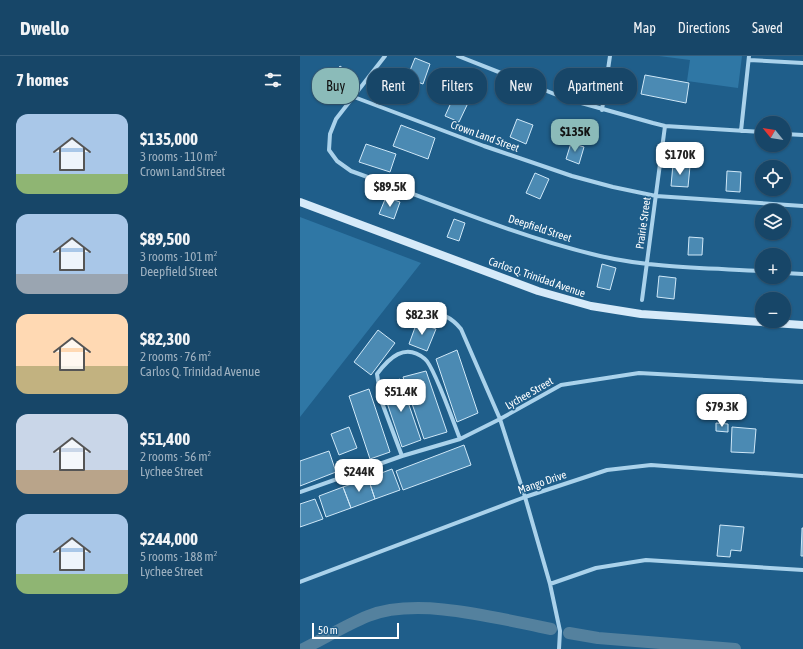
<!DOCTYPE html>
<html lang="en">
<head>
<meta charset="utf-8">
<style>
  body { margin:0; font-family:"Asap Condensed",sans-serif; background:#245071; color:#f1f3f6; height:100vh; display:flex; flex-direction:column; font-size:15px; white-space:nowrap }
  * { box-sizing:border-box; margin:0 }
  p { font-size:13px; color:#9eb1c0 }
  .icon { flex:none; width:22px; height:22px; fill:none; stroke:currentColor; stroke-width:2; stroke-linecap:round; stroke-linejoin:round }
  .map { position:relative; flex:1; overflow:hidden }
  .drawer { display:flex; flex-direction:column; background:#174668; width:300px }
  .drawer>* { flex:none }
  .hud { position:absolute; left:12px; top:12px; width:380px; height:36px; display:flex; gap:8px }
  .needle { width:26px; rotate:300deg }
  .controls { position:absolute; left:455px; top:60px; display:grid; gap:8px }
  .controls a { display:grid; place-items:center; width:36px; height:36px; border-radius:50%; background:#174668; box-shadow:0 1px 3px #0004,0 0 0 1px #365e7c; font-size:20px }
  .scale { position:absolute; left:12px; bottom:10px; width:87px; box-sizing:border-box; padding-left:4px; border:2px solid #fff; border-top:0; font-size:11px; line-height:14px; white-space:nowrap; color:#fff; -webkit-text-stroke:3px #1f5e8a; paint-order:stroke }
  .price { position:absolute; translate:-50% -34px; padding:0 9px; border-radius:8px; background:#fff; color:#222; font-size:13px; line-height:26px; filter:drop-shadow(0 1px 2px #0008) }
  .price::after { content:''; position:absolute; left:50%; top:24px; width:12px; height:9px; margin-left:-6px; background:inherit; clip-path:polygon(0 0,100% 0,50% 100%) }
  .price.current { background:#8bbbb9; color:#111 }
  ul { padding:0; list-style:none }
  li { display:flex; align-items:center; gap:12px; height:100px; padding:0 16px }
  li span { display:grid; place-items:center; flex:none; width:112px; height:80px; border-radius:12px; color:#555 }
  li>.icon { margin-inline-start:auto }
  span .icon { width:48px; height:48px; fill:#fffc; stroke-width:1 }
  li b { font-size:17px }
  h2 { display:flex; justify-content:space-between; align-items:center; height:48px; padding:0 16px; font-size:17px }
  .pill { padding:0 14px; border-radius:16px; background:#174668; box-shadow:0 1px 3px #0004,0 0 0 1px #365e7c; font-size:14px; line-height:36px }
  .pill.current { background:#8bbbb9; color:#111 }
  header { display:flex; align-items:center; gap:24px; box-sizing:border-box; height:56px; padding:0 20px; background:#174668; border-bottom:1px solid #365e7c }
  header strong { font-size:19px }
  nav { display:flex; gap:22px; margin-inline-start:auto; font-size:14px }
  main { display:flex; flex:1; min-height:0 }
  .map>svg:first-child { display:block }
  .green { fill:#2f77a5 }
  .lines { fill:none; stroke-linecap:round; stroke-linejoin:round }
  .canal { stroke:#54819e; stroke-width:12 }
  .building { fill:#4b8ab3; stroke:#cfe8f8 }
  .minor { stroke:#aad2eb; stroke-width:4 }
  .secondary { stroke:#d6eaf9; stroke-width:8 }
  .labels { text-anchor:middle; dominant-baseline:central; stroke-width:3; stroke-linejoin:round; paint-order:stroke }
  .street-label { font-size:11px; fill:#fff; stroke:#1f5e8a }
</style>
</head>
<body>
<header>
<strong>Dwello</strong>
<nav><a>Map</a><a>Directions</a><a>Saved</a></nav>
</header>
<main>
<section class="drawer">
<h2>7 homes<svg class="icon" aria-label="filters" viewBox="0 0 24 24"><path d="M4 7h16M4 17h16"/><circle cx="9" cy="7" r="2"/><circle cx="15" cy="17" r="2"/></svg></h2>
<ul>
<li><span style="background:linear-gradient(#a9c7e8 75%,#8fb573 0)"><svg class="icon" aria-label="home" viewBox="0 0 24 24"><path d="M3 11l9-7 9 7M6 9v11h12V9"/></svg></span><div><b>$135,000</b><p>3 rooms · 110 m²</p><p>Crown Land Street</p></div></li>
<li><span style="background:linear-gradient(#a9c7e8 75%,#9aa5b1 0)"><svg class="icon" aria-label="home" viewBox="0 0 24 24"><path d="M3 11l9-7 9 7M6 9v11h12V9"/></svg></span><div><b>$89,500</b><p>3 rooms · 101 m²</p><p>Deepfield Street</p></div></li>
<li><span style="background:linear-gradient(#ffd9b3 65%,#c2b280 0)"><svg class="icon" aria-label="home" viewBox="0 0 24 24"><path d="M3 11l9-7 9 7M6 9v11h12V9"/></svg></span><div><b>$82,300</b><p>2 rooms · 76 m²</p><p>Carlos Q. Trinidad Avenue</p></div></li>
<li><span style="background:linear-gradient(#c9d6e8 70%,#b9a48a 0)"><svg class="icon" aria-label="home" viewBox="0 0 24 24"><path d="M3 11l9-7 9 7M6 9v11h12V9"/></svg></span><div><b>$51,400</b><p>2 rooms · 56 m²</p><p>Lychee Street</p></div></li>
<li><span style="background:linear-gradient(#a9c7e8 75%,#8fb573 0)"><svg class="icon" aria-label="home" viewBox="0 0 24 24"><path d="M3 11l9-7 9 7M6 9v11h12V9"/></svg></span><div><b>$244,000</b><p>5 rooms · 188 m²</p><p>Lychee Street</p></div></li>
</ul>
</section>
<div class="map">
<svg width="503" height="593" viewBox="0 0 503 593">
  <rect width="100%" height="100%" fill="#1f5e8a"/>
  <!-- green -->
  <path class="green" d="M359,0H442L438,32L387,25L390,4Z
    M0,161L121,207L0,361Z"/>
  <g class="lines">
    <!-- canal -->
    <path class="canal" d="M269,577L298,582L435,593
      M3,593C25,582 46,569 68,560C119,540 199,563 251,573"/>
  </g>
  <!-- building -->
  <path class="building" d="M115,2L130,8L123,28L107,22Z
    M40,10L59,24L47,40L28,26Z
    M277,15L296,21L291,36L273,30Z
    M345,19L389,27L386,47L341,38Z
    M154,40L168,47L159,66L145,60Z
    M217,63L233,69L226,88L210,81Z
    M101,69L135,82L128,103L93,90Z
    M271,87L284,91L279,108L266,103Z
    M66,88L96,98L90,116L59,106Z
    M373,108L390,110L388,131L371,130Z
    M427,115L441,116L440,136L426,135Z
    M235,117L249,123L240,143L226,137Z
    M86,141L100,146L94,163L79,158Z
    M154,163L165,167L159,185L147,181Z
    M389,181L403,182L402,199H388Z
    M302,208L316,212L310,234L297,231Z
    M359,220L376,222L374,243L357,241Z
    M117,266L136,273L127,295L109,288Z
    M78,274L95,287L71,319L54,306Z
    M157,294L178,357L157,366L136,303Z
    M126,315L147,376L124,383L103,321Z
    M100,323L121,384L102,391L81,329Z
    M69,333L90,396L70,403L49,340Z
    M416,367L428,368V376L416,375Z
    M49,371L57,392L39,399L31,378Z
    M432,371L456,373L454,397L431,396Z
    M164,389L171,409L103,434L96,415Z
    M29,395L36,416L0,430V405Z
    M92,413L100,434L75,443L68,422Z
    M68,422L75,443L51,452L43,431Z
    M43,431L51,452L26,461L19,440Z
    M15,443L23,463L0,471V448Z
    M420,469L444,471L441,495L431,494L430,501L417,500Z
    M502,472H503V500H501Z"/>
  <g class="lines">
    <!-- minor -->
    <path class="minor" d="M85,0L36,63L30,78L29,94L37,105L51,115C132,144 215,180 300,200C352,212 409,212 462,215
      M158,0L267,43L353,67L365,70L462,76
      M449,4L503,7
      M54,41L184,90L272,120L313,131L356,140L503,150
      M302,54L310,0
      M441,75L449,0
      M484,78L503,79
      M484,217L503,218
      M342,244L365,70
      M120,253C137,257 149,258 161,273L200,363L225,441L250,528L260,575L259,593
      M102,400L81,344L77,318C89,302 105,286 125,303C134,310 154,368 160,383
      M0,436L102,400L160,383L200,363L261,329L339,317L503,326
      M0,526L225,441L307,414L351,409L503,420
      M250,528L296,512L346,504L503,514"/>
    <!-- secondary -->
    <path class="secondary" d="M0,146L238,235L291,250L341,258L503,269"/>
  </g>
  <g class="labels">
    <!-- street labels -->
    <g class="street-label">
      <text transform="translate(185 80) rotate(20)">Crown Land Street</text>
      <text transform="translate(343 167) rotate(-82)">Prairie Street</text>
      <text transform="translate(240 172) rotate(18)">Deepfield Street</text>
      <text transform="translate(237 221) rotate(19)">Carlos Q. Trinidad Avenue</text>
      <text transform="translate(229 337) rotate(-30)">Lychee Street</text>
      <text transform="translate(242 426) rotate(-19)">Mango Drive</text>
    </g>
  </g>
</svg>
<div class="controls">
<a><svg class="needle" viewBox="-14 -14 28 28"><path d="M0-13l5 13h-10z" fill="#e53935"/><path d="M0 13l5-13h-10z" fill="#9eb1c0"/></svg></a>
<a><svg class="icon" aria-label="locate" viewBox="0 0 24 24"><circle cx="12" cy="12" r="6"/><path d="M12 2v4M12 18v4M2 12h4M18 12h4"/></svg></a>
<a><svg class="icon" aria-label="layers" viewBox="0 0 24 24"><path d="M12 4l9 5-9 5-9-5zM3 14l9 5 9-5"/></svg></a>
<a>+</a>
<a>−</a>
</div>
<div class="scale">50 m</div>
<b class="price current" style="left:275px;top:97px">$135K</b>
<b class="price" style="left:380px;top:120px">$170K</b>
<b class="price" style="left:90px;top:152px">$89.5K</b>
<b class="price" style="left:122px;top:280px">$82.3K</b>
<b class="price" style="left:101px;top:357px">$51.4K</b>
<b class="price" style="left:422px;top:372px">$79.3K</b>
<b class="price" style="left:59px;top:437px">$244K</b>
<div class="hud">
<a class="pill current">Buy</a>
<a class="pill">Rent</a>
<a class="pill">Filters</a>
<a class="pill">New</a>
<a class="pill">Apartment</a>
</div>
</div>
</main>
</body>
</html>
